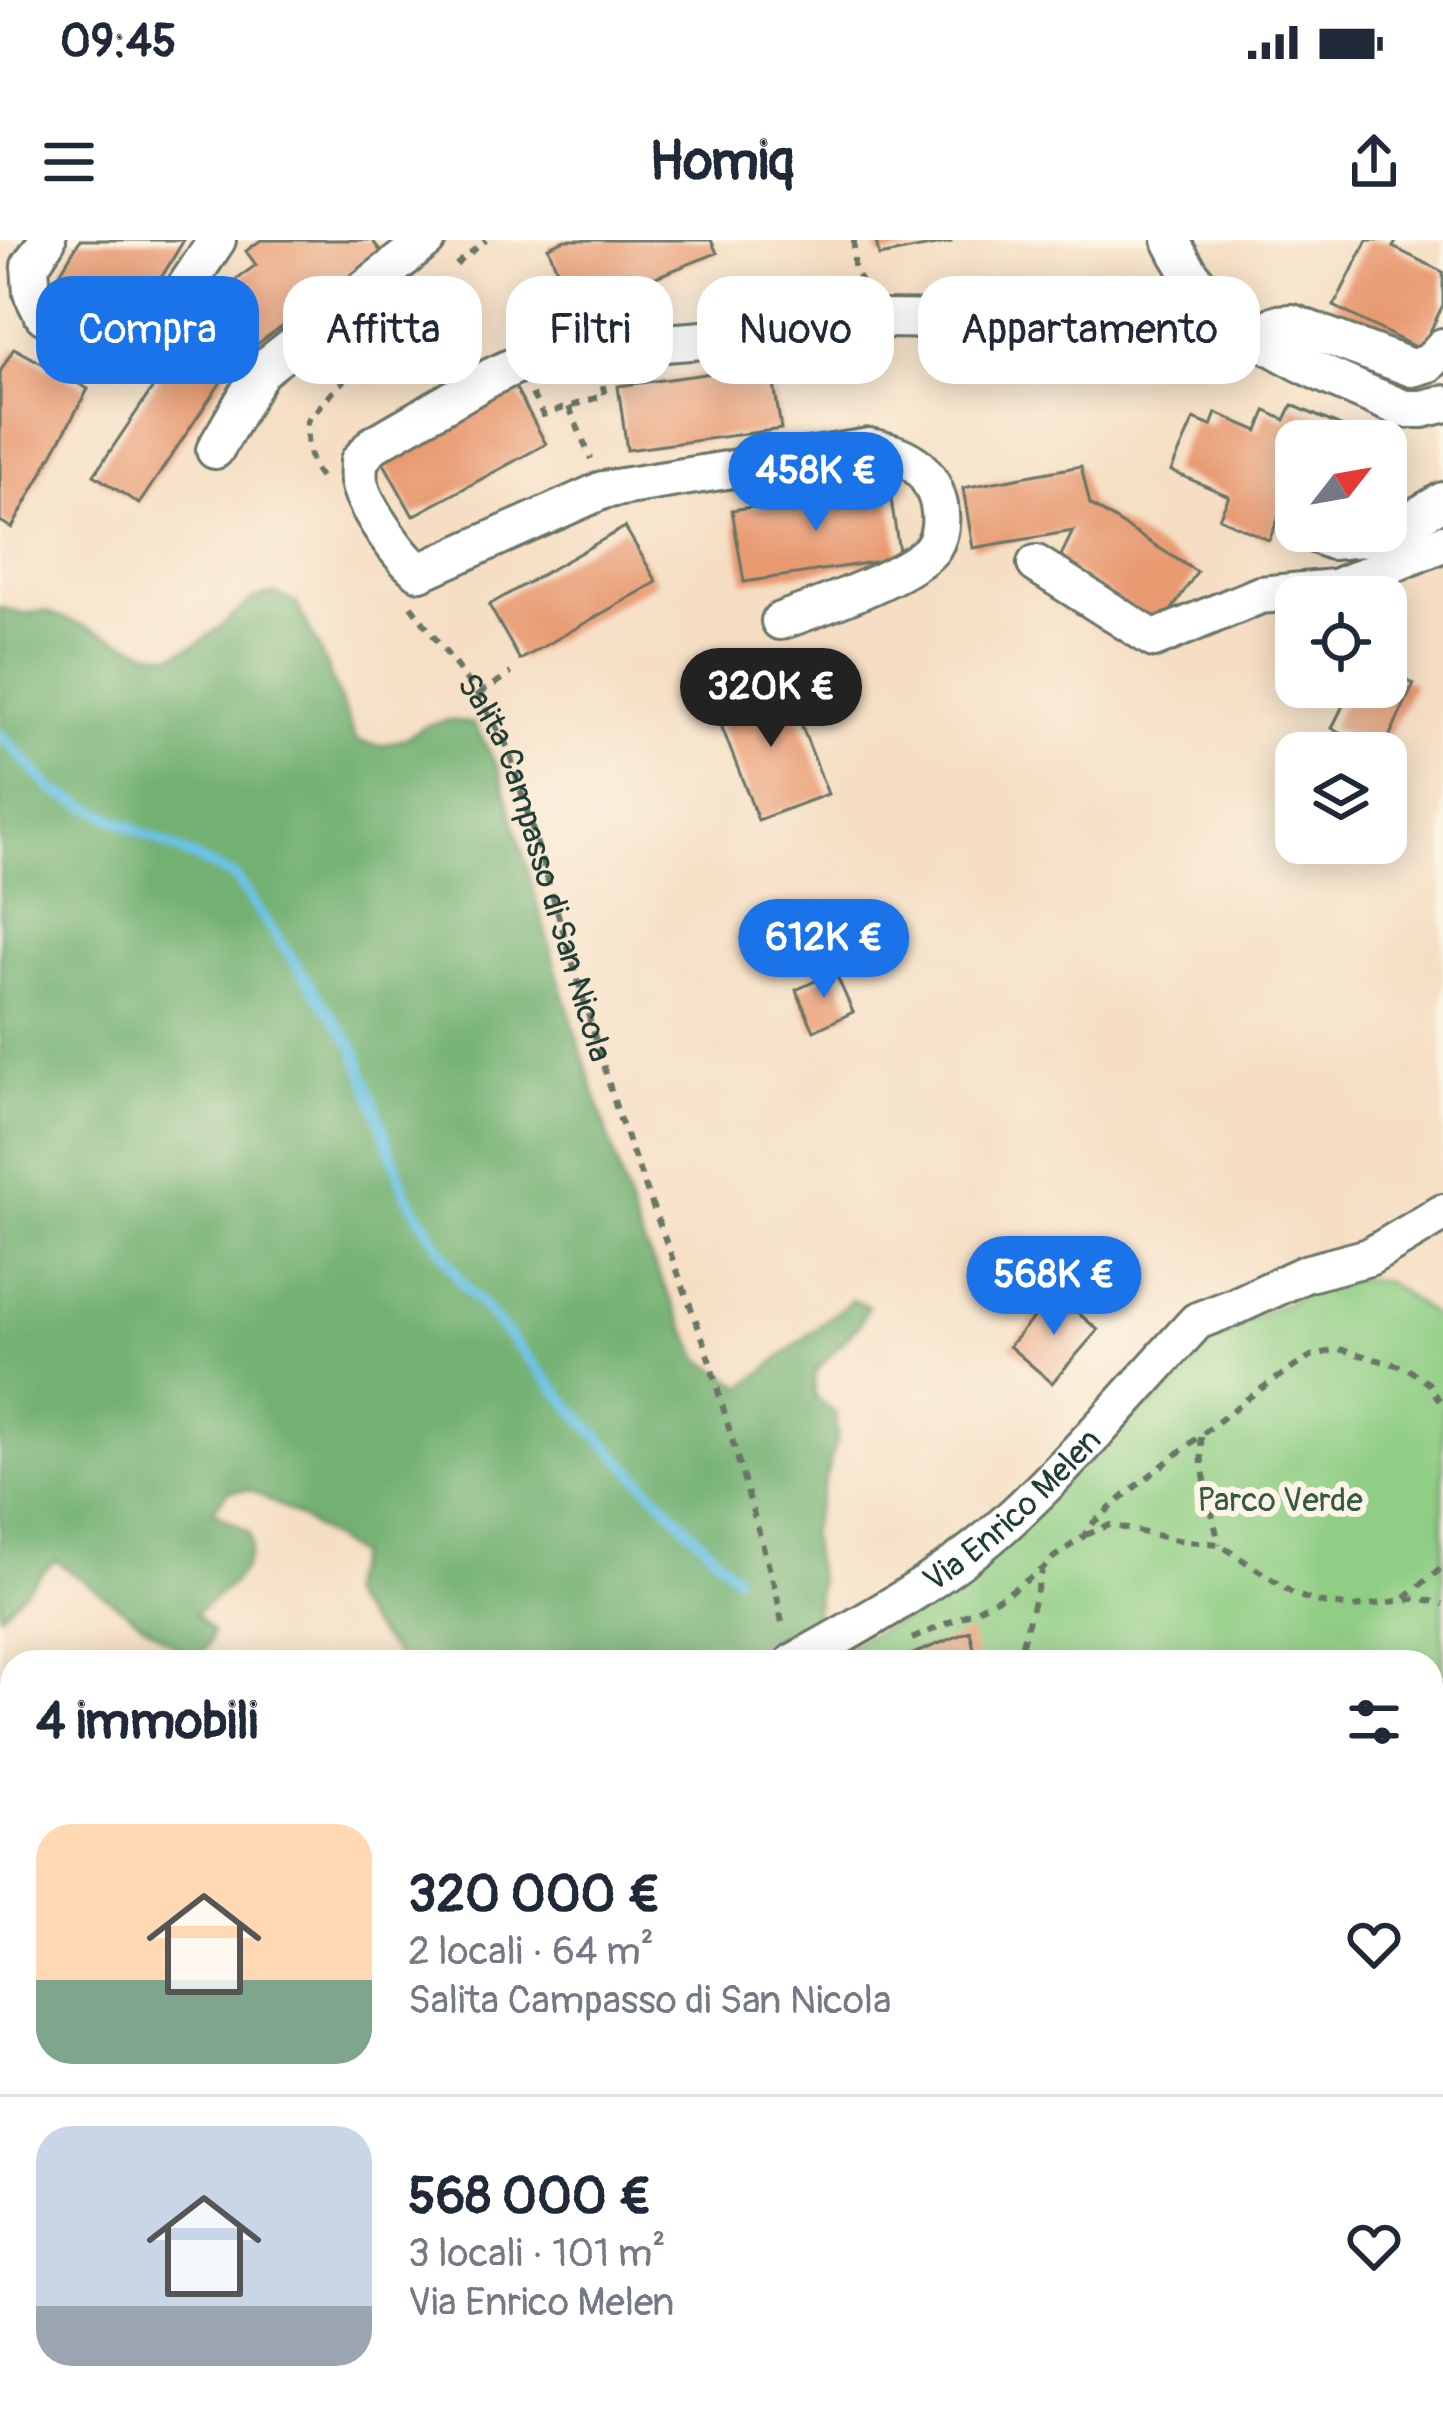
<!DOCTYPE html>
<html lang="it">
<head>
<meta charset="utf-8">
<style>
  body { margin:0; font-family:Pangolin,sans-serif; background:#f6f6f7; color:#1f2937; height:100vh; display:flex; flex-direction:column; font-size:45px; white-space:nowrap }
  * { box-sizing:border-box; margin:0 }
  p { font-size:39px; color:#747a83 }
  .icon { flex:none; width:66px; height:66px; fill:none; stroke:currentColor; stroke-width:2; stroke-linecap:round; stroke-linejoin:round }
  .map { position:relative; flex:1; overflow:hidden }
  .details { position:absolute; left:0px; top:1410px; width:1443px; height:768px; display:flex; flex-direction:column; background:#fff; border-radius:36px 36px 0 0; box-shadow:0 6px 30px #0003 }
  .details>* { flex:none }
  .top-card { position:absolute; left:36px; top:36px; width:1371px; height:108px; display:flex; gap:24px }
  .needle { width:78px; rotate:59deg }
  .tools { position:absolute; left:1275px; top:180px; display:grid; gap:24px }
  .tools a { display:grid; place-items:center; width:132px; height:132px; border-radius:24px; background:#fff; box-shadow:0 6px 30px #0003; font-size:60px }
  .price { position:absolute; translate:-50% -102px; padding:0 27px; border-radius:42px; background:#1a73e8; color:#fff; font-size:39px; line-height:78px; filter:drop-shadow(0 3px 6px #0008) }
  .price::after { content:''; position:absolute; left:50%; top:72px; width:36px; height:27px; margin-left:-18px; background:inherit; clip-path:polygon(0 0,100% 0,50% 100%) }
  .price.active { background:#222; color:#fff }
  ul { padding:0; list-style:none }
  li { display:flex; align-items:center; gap:36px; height:300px; padding:0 36px }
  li+li { border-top:3px solid #e0e1e3 }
  li span { display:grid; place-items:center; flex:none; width:336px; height:240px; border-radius:36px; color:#555 }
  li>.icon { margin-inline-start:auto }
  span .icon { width:144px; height:144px; fill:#fffc; stroke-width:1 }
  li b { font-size:51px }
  h2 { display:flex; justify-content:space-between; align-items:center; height:144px; padding:0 36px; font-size:51px }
  .pill { padding:0 42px; border-radius:36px; background:#fff; box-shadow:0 6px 30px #0003; font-size:42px; line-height:108px }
  .pill.active { background:#1a73e8; color:#fff }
  .status { display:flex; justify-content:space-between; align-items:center; height:84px; padding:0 60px; background:#fff; direction:ltr }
  .status svg { height:33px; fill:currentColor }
  header { display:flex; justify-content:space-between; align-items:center; height:156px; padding:0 36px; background:#fff; font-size:54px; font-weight:700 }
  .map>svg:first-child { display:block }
  .green { fill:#8fce84; stroke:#57865c; stroke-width:3 }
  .forest { fill:#73b172; stroke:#497753; stroke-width:3 }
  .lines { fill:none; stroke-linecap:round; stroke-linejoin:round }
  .stream { stroke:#6bc3e8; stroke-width:10 }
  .building { fill:#e89a71 }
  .minor-casing { stroke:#6a7566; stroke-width:42 }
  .tertiary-casing { stroke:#6a7566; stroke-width:54 }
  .path { stroke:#6a7566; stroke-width:6; stroke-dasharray:9 9; stroke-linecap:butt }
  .minor { stroke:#fff; stroke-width:36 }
  .tertiary { stroke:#fff; stroke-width:48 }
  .labels { text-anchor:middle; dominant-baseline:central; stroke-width:12; stroke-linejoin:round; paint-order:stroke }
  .street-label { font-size:33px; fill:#1f3d34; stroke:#fcf5e5 }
  .park-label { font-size:33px; fill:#355a44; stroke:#fcf5e5 }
</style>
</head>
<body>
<div class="status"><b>09:45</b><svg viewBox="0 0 49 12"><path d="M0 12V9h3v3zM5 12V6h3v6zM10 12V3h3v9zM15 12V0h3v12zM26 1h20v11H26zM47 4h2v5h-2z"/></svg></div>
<header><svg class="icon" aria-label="menu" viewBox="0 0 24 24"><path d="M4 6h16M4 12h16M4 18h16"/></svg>Homiq<svg class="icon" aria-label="share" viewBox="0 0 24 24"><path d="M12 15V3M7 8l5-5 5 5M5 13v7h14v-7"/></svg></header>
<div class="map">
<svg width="1443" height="2178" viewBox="0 0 1443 2178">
  <rect width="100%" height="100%" fill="#fcf5e5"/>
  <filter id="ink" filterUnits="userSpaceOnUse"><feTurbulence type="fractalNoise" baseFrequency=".00833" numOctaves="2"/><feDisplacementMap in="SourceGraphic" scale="24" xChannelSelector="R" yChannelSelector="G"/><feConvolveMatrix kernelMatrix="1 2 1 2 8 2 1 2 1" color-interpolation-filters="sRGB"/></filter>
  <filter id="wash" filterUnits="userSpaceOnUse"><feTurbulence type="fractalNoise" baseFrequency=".004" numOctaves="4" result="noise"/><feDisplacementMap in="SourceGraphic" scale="48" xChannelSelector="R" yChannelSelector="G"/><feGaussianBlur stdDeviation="2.7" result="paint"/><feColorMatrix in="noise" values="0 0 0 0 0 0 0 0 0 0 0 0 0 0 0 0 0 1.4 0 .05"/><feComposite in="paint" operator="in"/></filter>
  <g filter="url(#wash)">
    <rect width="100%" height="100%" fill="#f5dec3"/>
    <!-- green -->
    <path class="green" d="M1342,1038L1386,1041L1443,1083V1880L1431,1881V1422H812L915,1374L1235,1086Z
      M12,1470V1514L0,1525V1476Z
      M12,1933V2166H420L428,2178H0V2112L6,2095L9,2043L4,1968Z"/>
    <!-- forest -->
    <path class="forest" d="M275,353L296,363L319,408L357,501L381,506L404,499L425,486L450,480L474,484L499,530L560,743L638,992L700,1119L744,1147L852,1060L868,1066L861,1082L814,1133L815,1157L835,1173L837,1197L810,1293L813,1317L819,1341L813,1389L806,1400L741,1422L719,1419L704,1422H402C391,1406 350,1367 347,1354C345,1342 353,1327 357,1316L296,1275L251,1250L228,1251L213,1271L249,1292C260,1329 221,1353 195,1373L212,1392L209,1403L197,1422L55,1320L0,1375V367L22,374L46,371L147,411L172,415L195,405L215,391L252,359Z"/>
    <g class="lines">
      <!-- stream -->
      <path class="stream" d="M0,494L53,550L235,637L355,809L405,952L461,1042L590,1188L735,1336"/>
    </g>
    <g id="blocks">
      <!-- building -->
      <path class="building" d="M80,0H184L124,99L48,53Z
        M261,0H372L382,13L252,108L214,55L256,25L246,11Z
        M565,0H711L717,13L564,73L551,40L560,37L548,7Z
        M876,0H951V2L879,16Z
        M1367,0H1397L1393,7L1443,32V65L1421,110L1334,66Z
        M14,108L88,149L12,288L0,281V132Z
        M206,111L231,127L139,264L94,235L177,112L196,126Z
        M771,125L781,189L627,210L618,146Z
        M514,145L546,204L413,276L381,218Z
        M1292,165L1375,201H1296V252L1291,250L1269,300L1219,278L1229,256L1171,231L1194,179L1211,186L1216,173L1258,191L1266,171L1285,180Z
        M1386,206L1404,214L1386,256Z
        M1081,226L1090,264L1197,332L1160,387L1058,322L1073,291L973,308L963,248Z
        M889,246L900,318L744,342L732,270Z
        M625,287L657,342L520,420L489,365Z
        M1386,431L1414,444L1382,512L1332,488L1352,447H1386Z
        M784,440L828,554L758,580L714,467Z
        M835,732L853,772L814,791L796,750Z
        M1055,1053L1098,1090L1052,1143L1009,1106Z
        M970,1391L977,1422H893Z"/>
    </g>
  </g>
  <g filter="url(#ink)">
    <use href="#blocks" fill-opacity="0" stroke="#6a7566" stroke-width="3"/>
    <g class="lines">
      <!-- minor casing -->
      <g class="minor-casing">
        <g id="minor">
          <path d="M47,0L30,26L32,53L43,75L109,117L131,115L150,100L217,0"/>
          <path d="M1171,0C1215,96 1314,130 1404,169H1422L1443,164"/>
          <path d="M1261,102L1276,84L1292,83L1412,128L1429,123L1443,107"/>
          <path d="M215,210L261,131L427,0"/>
          <path d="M1306,291L1332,301L1383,296L1443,261"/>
          <path d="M1036,324L1154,399L1260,355L1335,348L1443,303"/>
          <path d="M780,381C812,370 917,333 933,307C943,291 942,269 935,252C922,221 900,213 869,207L603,250L420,332C400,319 363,265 359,241C358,236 359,226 359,221L373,205L491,137L525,121L559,111L743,97L875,79L971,80L1185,98L1239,86"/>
          <path id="s2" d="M794,1422C864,1383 949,1336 1008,1281C1074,1221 1136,1147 1197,1081L1236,1066L1305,1034L1369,1017L1443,973"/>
          <path d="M0,1581L12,1565"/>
        </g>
      </g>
      <!-- tertiary casing -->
      <g class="tertiary-casing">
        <path id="tertiary" d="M1431,1917L1443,1916
          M728,2178L729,2166"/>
      </g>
      <!-- path -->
      <g class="path">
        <path d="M854,0V28L861,43"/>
        <path d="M456,25L486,0"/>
        <path d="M203,84L235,111"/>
        <path d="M386,93L418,91"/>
        <path d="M532,154L543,175L605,155L602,142"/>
        <path d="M569,167L591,219"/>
        <path d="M320,237C308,221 306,201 307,181L386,93L433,46"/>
        <path id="s1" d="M411,366L478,455L508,508L619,877L704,1102L777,1355L783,1389"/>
        <path d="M479,454L511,433"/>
        <path d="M1201,1197L1202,1226L1219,1304"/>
        <path d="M1086,1295L1110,1285L1177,1300L1219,1304L1294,1354L1316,1362L1353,1367L1419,1358L1443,1364"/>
        <path d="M1405,1357L1443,1327"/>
        <path d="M912,1399L970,1373L1008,1353L1043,1329L1054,1317L1083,1297L1094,1282L1130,1251L1256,1152L1311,1116L1339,1109L1407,1128L1428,1143L1443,1166"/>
        <path d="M1017,1422L1042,1332"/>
        <path d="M1431,1621L1443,1617"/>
        <path d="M1431,1787L1443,1786"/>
        <path d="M1431,1830L1443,1821"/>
      </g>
      <!-- minor -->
      <use href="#minor" class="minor"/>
      <!-- tertiary -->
      <use href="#tertiary" class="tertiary"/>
    </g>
  </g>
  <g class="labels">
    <!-- street labels -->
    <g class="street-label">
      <text stroke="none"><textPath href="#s1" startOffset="294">Salita Campasso di San Nicola</textPath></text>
      <text stroke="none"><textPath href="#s2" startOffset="267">Via Enrico Melen</textPath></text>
    </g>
    <!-- park labels -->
    <g class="park-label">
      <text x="1280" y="1260">Parco Verde</text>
    </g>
  </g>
</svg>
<div class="tools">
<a><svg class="needle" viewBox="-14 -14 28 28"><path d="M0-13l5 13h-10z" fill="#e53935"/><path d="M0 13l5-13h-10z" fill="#747a83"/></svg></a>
<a><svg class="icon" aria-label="locate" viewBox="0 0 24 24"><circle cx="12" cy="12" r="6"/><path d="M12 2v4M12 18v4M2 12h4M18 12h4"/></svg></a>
<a><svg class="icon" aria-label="layers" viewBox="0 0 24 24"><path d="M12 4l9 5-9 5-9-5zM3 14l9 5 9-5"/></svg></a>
</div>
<b class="price" style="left:816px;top:294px">458K €</b>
<b class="price active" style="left:771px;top:510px">320K €</b>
<b class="price" style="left:824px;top:761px">612K €</b>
<b class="price" style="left:1054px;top:1098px">568K €</b>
<div class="top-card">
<a class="pill active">Compra</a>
<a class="pill">Affitta</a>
<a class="pill">Filtri</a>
<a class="pill">Nuovo</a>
<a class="pill">Appartamento</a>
</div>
<section class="details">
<h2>4 immobili<svg class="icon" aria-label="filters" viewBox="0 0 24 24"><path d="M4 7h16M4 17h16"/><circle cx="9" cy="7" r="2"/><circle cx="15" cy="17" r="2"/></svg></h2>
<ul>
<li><span style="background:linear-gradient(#ffd9b3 65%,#7fa58c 0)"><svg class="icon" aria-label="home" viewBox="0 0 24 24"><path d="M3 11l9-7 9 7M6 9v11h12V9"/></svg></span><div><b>320 000 €</b><p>2 locali · 64 m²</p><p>Salita Campasso di San Nicola</p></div><svg class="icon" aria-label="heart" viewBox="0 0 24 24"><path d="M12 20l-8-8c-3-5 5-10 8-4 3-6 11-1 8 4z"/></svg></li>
<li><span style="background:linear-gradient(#c9d6e8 75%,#9aa5b1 0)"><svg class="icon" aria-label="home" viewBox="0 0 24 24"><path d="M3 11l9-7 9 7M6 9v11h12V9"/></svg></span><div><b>568 000 €</b><p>3 locali · 101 m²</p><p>Via Enrico Melen</p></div><svg class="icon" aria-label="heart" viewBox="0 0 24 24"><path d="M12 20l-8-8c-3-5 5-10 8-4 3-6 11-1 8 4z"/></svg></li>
</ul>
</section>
</div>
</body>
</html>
